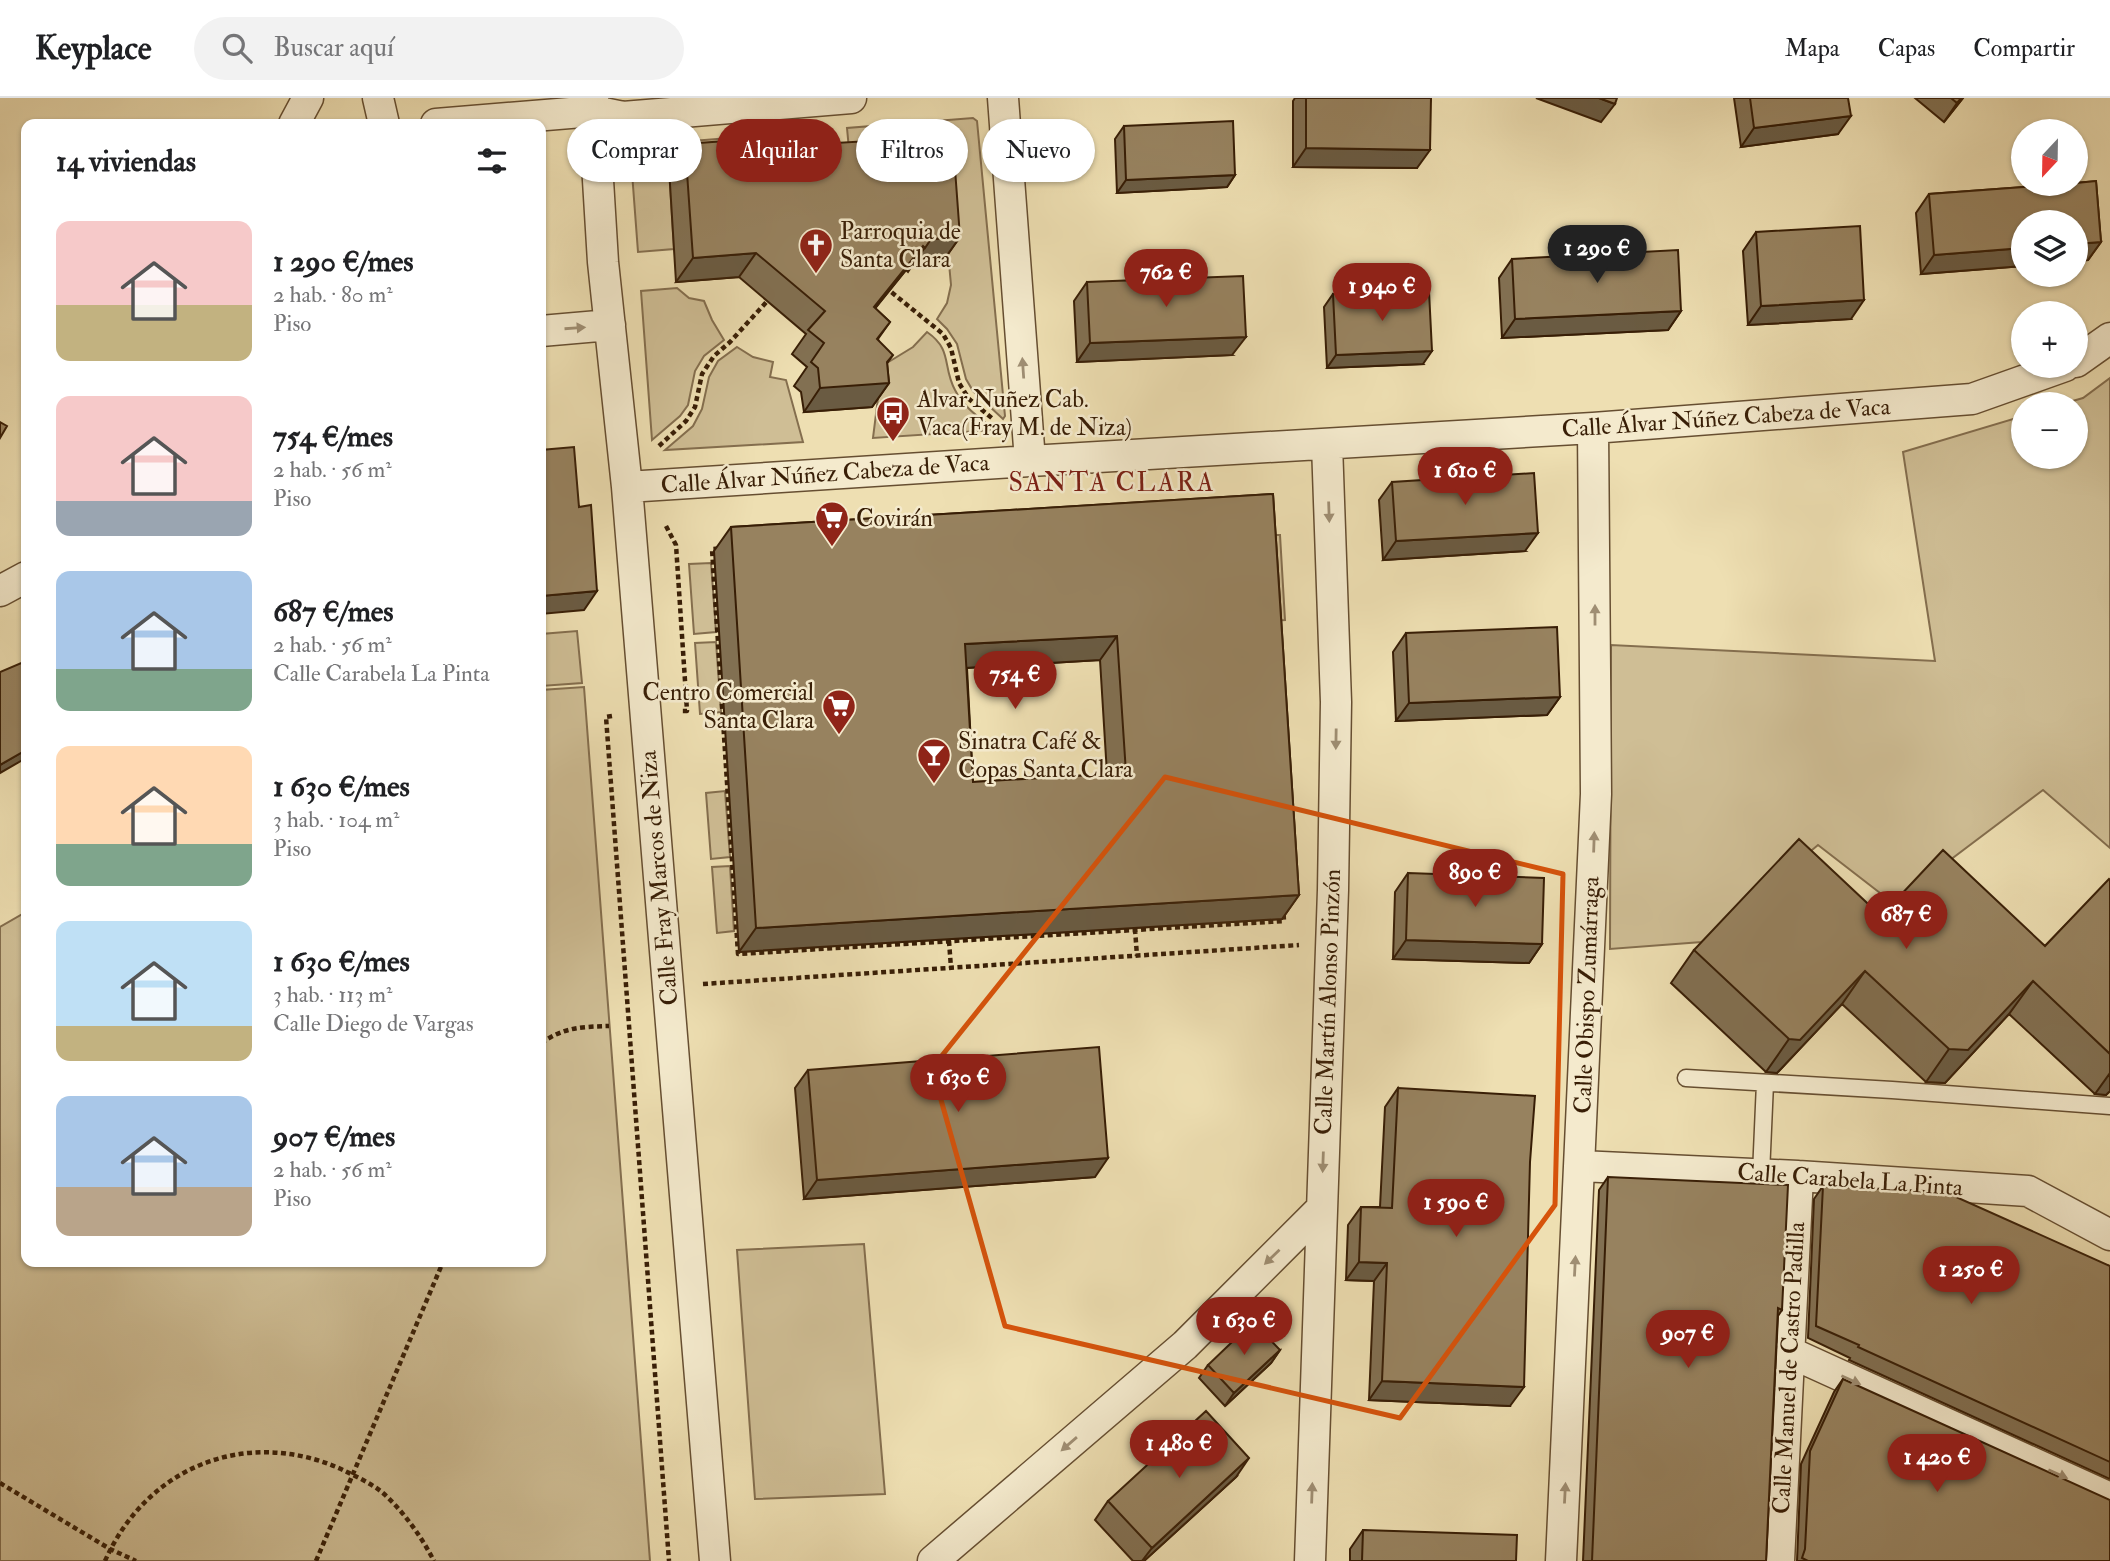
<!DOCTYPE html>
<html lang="es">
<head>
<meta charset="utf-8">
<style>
  body { margin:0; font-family:"IM FELL Double Pica",serif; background:#f2f2f2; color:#202124; height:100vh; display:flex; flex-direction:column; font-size:26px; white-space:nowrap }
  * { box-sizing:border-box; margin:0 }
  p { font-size:23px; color:#757577 }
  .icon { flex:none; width:38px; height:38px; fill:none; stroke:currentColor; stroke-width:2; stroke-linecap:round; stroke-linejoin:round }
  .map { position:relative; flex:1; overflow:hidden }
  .drawer { position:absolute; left:21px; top:21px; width:525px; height:1148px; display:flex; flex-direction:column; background:#fff; border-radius:14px; box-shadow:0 2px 5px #0004 }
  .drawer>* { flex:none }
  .hud { position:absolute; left:567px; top:21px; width:665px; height:63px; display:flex; gap:14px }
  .needle { width:46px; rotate:202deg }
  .fabs { position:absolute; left:2011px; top:21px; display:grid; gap:14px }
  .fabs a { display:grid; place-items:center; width:77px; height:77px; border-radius:50%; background:#fff; box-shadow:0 2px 5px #0004; font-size:35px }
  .price { position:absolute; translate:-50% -60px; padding:0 16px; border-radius:24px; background:#8f2418; color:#fff; font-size:23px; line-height:46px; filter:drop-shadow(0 2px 4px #0008) }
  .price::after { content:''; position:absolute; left:50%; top:42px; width:21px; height:16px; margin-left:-10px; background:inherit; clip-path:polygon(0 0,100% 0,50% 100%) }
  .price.current { background:#222; color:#fff }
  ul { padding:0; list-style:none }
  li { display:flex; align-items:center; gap:21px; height:175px; padding:0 35px }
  li span { display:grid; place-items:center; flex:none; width:196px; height:140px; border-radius:14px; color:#555 }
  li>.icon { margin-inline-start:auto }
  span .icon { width:84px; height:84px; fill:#fffc; stroke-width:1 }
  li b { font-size:30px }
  h2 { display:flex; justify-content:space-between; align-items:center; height:84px; padding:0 35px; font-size:30px }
  .tag { padding:0 24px; border-radius:32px; background:#fff; box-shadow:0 2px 5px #0004; font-size:24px; line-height:63px }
  .tag.current { background:#8f2418; color:#fff }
  header { display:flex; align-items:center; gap:42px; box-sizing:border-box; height:98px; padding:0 35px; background:#fff; border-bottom:2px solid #e0e0e0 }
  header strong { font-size:33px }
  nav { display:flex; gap:38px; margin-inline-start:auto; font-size:24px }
  .search { width:490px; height:63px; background:#f2f2f2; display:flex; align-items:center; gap:18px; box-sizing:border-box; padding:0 24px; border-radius:38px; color:#757577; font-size:26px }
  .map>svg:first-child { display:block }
  .green { fill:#cfbe95; stroke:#846e4e; stroke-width:2 }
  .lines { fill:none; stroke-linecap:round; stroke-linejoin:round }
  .service-casing { stroke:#664e31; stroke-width:19 }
  .minor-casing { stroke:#664e31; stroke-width:33 }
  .path { stroke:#381e06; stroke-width:4.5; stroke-dasharray:5 3.5; stroke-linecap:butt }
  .service { stroke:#f4eacd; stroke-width:16 }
  .minor { stroke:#f4eacd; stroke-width:30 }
  .wall { fill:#827052; stroke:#381e06; stroke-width:2; fill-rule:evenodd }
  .shaded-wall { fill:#6a5b42; stroke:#381e06; stroke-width:2 }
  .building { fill:#97825f; stroke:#381e06; stroke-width:2; fill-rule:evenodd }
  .oneway { fill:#9f8e73 }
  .marked { fill:none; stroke:#d6530b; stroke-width:5; stroke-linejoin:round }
  .labels { text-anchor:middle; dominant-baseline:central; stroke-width:5; stroke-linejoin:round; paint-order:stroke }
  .poi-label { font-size:24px; fill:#381e06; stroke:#f4eacd; text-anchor:start }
  .street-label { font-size:24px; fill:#381e06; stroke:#f4eacd }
  .neighbourhood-label { font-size:26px; letter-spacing:2px; fill:#7a1f14; stroke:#f4eacd }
</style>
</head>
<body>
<header>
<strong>Keyplace</strong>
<div class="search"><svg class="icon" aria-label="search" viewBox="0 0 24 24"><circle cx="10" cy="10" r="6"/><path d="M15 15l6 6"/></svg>Buscar aquí</div>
<nav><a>Mapa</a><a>Capas</a><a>Compartir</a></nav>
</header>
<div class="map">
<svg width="2110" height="1463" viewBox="0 0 2110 1463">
  <rect width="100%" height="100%" fill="#eedfb2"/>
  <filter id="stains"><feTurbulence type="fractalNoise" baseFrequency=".00286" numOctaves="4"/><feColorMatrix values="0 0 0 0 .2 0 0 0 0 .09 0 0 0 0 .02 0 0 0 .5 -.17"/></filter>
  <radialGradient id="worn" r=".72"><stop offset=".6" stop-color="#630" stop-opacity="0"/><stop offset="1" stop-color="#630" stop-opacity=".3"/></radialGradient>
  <!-- green -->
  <path class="green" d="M973,20L977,23L1005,318L1003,321L973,293L966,281L957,246L947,231L937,221L947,205L951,187L942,89L860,95L850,62L847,30Z
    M781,36L783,61L669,70L674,151L638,154L630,48Z
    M677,190L689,200L704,203L712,222L724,242L704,258L695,273L688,307L680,318L652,342L641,193Z
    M927,234C953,252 942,268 955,292C964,310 980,320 995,332L873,340L882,268L913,249Z
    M737,249L753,259L773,264L770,279L786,282L803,344L665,352L693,328L702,311L709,279L718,263Z
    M2110,280V750L2043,692L1893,805L1818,747L1702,844L1610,851L1611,547L1935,563L1903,354L2023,318V359H2076V306H2062L2083,300Z
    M1263,437H1280L1285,522L1268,523Z
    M711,465L716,534L694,536L689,466Z
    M577,533L582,585L541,588V536Z
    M716,544L721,614L700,616L695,545Z
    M584,589L650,1463H0V829L26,814V1164H541V592Z
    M725,693L730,759L711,761L706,695Z
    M730,768L734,833L717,835L712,769Z
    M864,1146L885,1396L755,1401L737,1152Z"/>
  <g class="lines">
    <!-- service casing -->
    <g class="service-casing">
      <path id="service" d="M1686,980L1892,992L2110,1008
        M1761,1076L1765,985"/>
    </g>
    <!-- minor casing -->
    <g class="minor-casing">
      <path id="minor" d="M378,0L384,26
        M593,0L603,164L627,389L715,1463
        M1003,0L1030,363
        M294,26L308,0
        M436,26L594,13L623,19L851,0
        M541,233L610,227
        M2076,264L2110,240
        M627,389L1030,363L1593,330L1972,301L2065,268
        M0,493L26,479
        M1580,1068L1798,1078L2028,1093L2110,1137
        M1789,1254L2110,1400
        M933,1463L1185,1247L1321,1111
        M1310,1463L1333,792L1336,604L1327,346
        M1561,1463L1596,696L1593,330
        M1779,1463L1798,1078"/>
    </g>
    <!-- path -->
    <path class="path" d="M885,189L943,236L951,250L959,285L969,301L993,321
      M659,348L686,323L695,309L702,276L714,258L730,244L771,199
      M1259,418L1284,823L738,856L712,451Z
      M666,428L676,447L687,613H680
      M612,618L606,619L669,1463
      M1135,831L1137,858
      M949,843L951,870
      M703,886L1299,847
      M541,945C565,929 580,929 609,928
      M0,1385L110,1451L136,1463
      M105,1463C147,1368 247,1329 341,1371C355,1378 371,1385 383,1395C404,1414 421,1438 434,1463
      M316,1463L443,1164"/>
    <!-- service -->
    <use href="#service" class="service"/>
    <!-- minor -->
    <use href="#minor" class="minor"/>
  </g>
  <!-- wall -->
  <path class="wall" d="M1295,0H1431L1417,70L1293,69V3Z
    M1734,0H1848L1838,36L1741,49Z
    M1915,0H1963L1944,24Z
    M1124,28L1235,77L1227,89L1117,95L1115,41Z
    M836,45L871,78L960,139L943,163L914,165L908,174L906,172L875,210L890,224L878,241L887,265L889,285L872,309L804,314L801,294L794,288L807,269L792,256L806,236L739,179L676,184L669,70L685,46Z
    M2096,83L2101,144L2088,162L2076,163V124H2023V168L1921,176L1916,115L1929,96L2063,86H2076V85Z
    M1756,134L1851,221L1748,227L1743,153Z
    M1512,161L1681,213L1668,232L1502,240L1499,180Z
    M1087,184L1232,257L1077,264L1074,203Z
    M1333,196L1423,266L1327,270L1324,209Z
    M1392,384L1525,453L1383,462L1379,402Z
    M1273,396L1299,797L1282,821L739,854L714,453L731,429ZM1100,562L1107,676L973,684L967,570Z
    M1406,535L1560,599L1547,617L1396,623L1393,554Z
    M1408,775L1542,846L1529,865L1393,861L1395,794Z
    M2110,782V993L2106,997L2095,996L2009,916L1945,985L1926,984L1842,906L1777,975L1766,974L1671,885L1694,852L1881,818L2045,848Z
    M808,972L1095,1079L804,1101L795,990Z
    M1398,990L1510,1308L1369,1302L1374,1183L1346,1182L1348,1127L1361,1109H1380L1385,1009Z
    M1608,1079L1782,1212L1778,1218L1766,1463H1583L1599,1092Z
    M1823,1088L2110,1168V1381L1849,1262L1850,1260L1808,1240L1814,1101Z
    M1280,1252L1271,1265L1225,1308L1199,1280L1208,1267Z
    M1843,1281L2110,1463H1797L1801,1366L1834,1294Z
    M1236,1379L1144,1463H1133L1095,1422L1108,1403Z
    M1363,1432L1516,1463H1350V1451Z"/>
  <!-- shaded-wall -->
  <path class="shaded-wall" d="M1536,0H1599L1615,6L1601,24Z
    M1961,0H1963L1944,24L1957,5Z
    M1851,18L1838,36L1741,49L1754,30Z
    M1306,50L1430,52L1417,70L1293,69Z
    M1235,77L1227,89L1117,95L1126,82Z
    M960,139L943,163L914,165L931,141Z
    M2101,144L2088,162L2076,163V146Z
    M923,148L906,172L857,233L874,209Z
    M2023,150V168L1921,176L1934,157Z
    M756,155L739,179L676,184L693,160Z
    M1864,202L1851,221L1748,227L1761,208Z
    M1681,213L1668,232L1502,240L1515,221Z
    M1246,239L1232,257L1077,264L1090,245Z
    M1432,253L1423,266L1327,270L1336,257Z
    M893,257L876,281L889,285L872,309L804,314L820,290L887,264Z
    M1538,435L1525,453L1383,462L1396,443Z
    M597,493L584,512L541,516V498Z
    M1117,538L1100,562L948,571L965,546Z
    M1560,599L1547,617L1396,623L1409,605Z
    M26,652V660L0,675V667Z
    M1299,797L1282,821L739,854L756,830Z
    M1406,842L1542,846L1529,865L1393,861Z
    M1865,873L1842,906L1777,975L1766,974L1789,941Z
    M2033,883L2009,916L1945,985L1926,984L1949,951Z
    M2110,975V993L2106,997L2095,996Z
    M1108,1060L1095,1079L804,1101L817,1082Z
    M1359,1164L1387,1165L1374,1183L1346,1182Z
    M1280,1252L1271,1265L1225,1308L1234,1295Z
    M1382,1283L1524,1289L1510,1308L1369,1302Z
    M1249,1360L1236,1379L1144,1463H1142L1152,1450Z"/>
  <!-- building -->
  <path class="building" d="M1306,0H1431L1430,52L1306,50Z
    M1599,0H1617L1615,6Z
    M1750,0H1848L1851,18L1754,30Z
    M1951,0H1961L1957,5Z
    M1233,23L1235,77L1126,82L1124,28Z
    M835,35L836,45L869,43L871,78L955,71L960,139L931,141L925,150L923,148L874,209L890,224L877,241L893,257L887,264L889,285L820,290L818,270L811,264L824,245L808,232L825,213L756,155L693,160L685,46Z
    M2096,83L2101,144L2076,146V124H2023V150L1934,157L1929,96L2063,86H2076V85Z
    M1860,128L1864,202L1761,208L1756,134Z
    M1678,152L1681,213L1515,221L1512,161Z
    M1243,178L1246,239L1090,245L1087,184Z
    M1429,193L1432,253L1336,257L1333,196Z
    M0,324L7,328L0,340Z
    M574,349L579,409L591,407L597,493L541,498V436H543L541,412V352Z
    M1534,375L1538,435L1396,443L1392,384Z
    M1273,396L1299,797L756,830L731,429ZM1117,538L1126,675L973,684L965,546Z
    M1557,529L1560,599L1409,605L1406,535Z
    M26,563V652L0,667V574Z
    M1799,741L1881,818L1943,752L2045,848L2109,781L2110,782V956L2033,883L1968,952L1949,951L1865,873L1800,942L1789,941L1694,852Z
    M1408,775L1544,780L1542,846L1406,842Z
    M1099,949L1108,1060L817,1082L808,972Z
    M1398,990L1535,998L1530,1064L1524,1289L1382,1283L1387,1165L1359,1164L1361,1109L1392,1110Z
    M1608,1079L1788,1087L1782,1212L1778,1210L1766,1463H1592Z
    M1823,1088L1945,1094L2110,1168V1364L1858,1249L1859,1247L1816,1228Z
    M1253,1224L1280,1252L1234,1295L1208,1267Z
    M1843,1281L2110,1402V1463H1808L1802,1460L1805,1451L1810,1353Z
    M1206,1313L1249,1360L1152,1450L1108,1403Z
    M1363,1432L1517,1437L1516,1463H1362Z"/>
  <!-- one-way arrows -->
  <defs><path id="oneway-solid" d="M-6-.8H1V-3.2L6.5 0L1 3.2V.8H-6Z" transform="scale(1.75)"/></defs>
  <g class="oneway">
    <use href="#oneway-solid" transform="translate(575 230) rotate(-4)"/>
    <use href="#oneway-solid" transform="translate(1023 270) rotate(-94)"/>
    <use href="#oneway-solid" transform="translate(1329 414) rotate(88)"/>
    <use href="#oneway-solid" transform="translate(1595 517) rotate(-90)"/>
    <use href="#oneway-solid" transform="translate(1336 641) rotate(91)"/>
    <use href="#oneway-solid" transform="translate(1594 744) rotate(-88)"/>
    <use href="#oneway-solid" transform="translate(1323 1064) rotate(92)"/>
    <use href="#oneway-solid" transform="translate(1272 1159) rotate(136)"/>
    <use href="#oneway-solid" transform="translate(1575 1168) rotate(-87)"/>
    <use href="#oneway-solid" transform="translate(1851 1282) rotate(24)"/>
    <use href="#oneway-solid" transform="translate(1069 1346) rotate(139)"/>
    <use href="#oneway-solid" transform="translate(2058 1376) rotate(24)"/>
    <use href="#oneway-solid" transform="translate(1312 1395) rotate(-88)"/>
    <use href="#oneway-solid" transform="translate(1565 1395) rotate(-87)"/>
  </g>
  <!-- marked area -->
  <path class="marked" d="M1165,679L1563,776L1555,1107L1400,1320L1005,1228L932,970Z"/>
  <!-- icons -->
  <defs>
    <g id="church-pin" transform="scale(1.75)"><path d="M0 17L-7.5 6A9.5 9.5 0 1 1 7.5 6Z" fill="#8f2418" stroke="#f4eacd"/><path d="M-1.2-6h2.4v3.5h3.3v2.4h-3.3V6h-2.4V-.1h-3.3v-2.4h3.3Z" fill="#fff"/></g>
    <g id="bus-pin" transform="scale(1.75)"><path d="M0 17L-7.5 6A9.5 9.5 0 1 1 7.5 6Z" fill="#8f2418" stroke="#f4eacd"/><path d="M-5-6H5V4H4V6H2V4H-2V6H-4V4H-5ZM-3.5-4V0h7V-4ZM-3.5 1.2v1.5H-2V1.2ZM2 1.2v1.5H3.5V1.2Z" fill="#fff"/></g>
    <g id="supermarket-pin" transform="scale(1.75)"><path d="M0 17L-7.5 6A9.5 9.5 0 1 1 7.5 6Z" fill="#8f2418" stroke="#f4eacd"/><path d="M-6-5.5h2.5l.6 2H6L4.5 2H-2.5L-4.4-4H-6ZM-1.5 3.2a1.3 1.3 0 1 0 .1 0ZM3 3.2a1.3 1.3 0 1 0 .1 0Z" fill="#fff"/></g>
    <g id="bar-pin" transform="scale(1.75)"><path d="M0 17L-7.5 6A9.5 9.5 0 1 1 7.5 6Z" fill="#8f2418" stroke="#f4eacd"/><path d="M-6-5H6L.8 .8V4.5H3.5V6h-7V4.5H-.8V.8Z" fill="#fff"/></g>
  </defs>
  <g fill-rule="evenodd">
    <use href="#church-pin" x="816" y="147"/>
    <use href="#bus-pin" x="893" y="315"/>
    <use href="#supermarket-pin" x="832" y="420"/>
    <use href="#supermarket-pin" x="839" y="608"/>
    <use href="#bar-pin" x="934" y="657"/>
  </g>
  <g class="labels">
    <!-- poi labels -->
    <g class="poi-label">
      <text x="840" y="133">Parroquia de<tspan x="840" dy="28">Santa Clara</tspan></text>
      <text x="917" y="301">Alvar Nuñez Cab.<tspan x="917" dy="28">Vaca(Fray M. de Niza)</tspan></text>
      <text x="856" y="420">Covirán</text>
      <text x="814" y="594" text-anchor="end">Centro Comercial<tspan x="814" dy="28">Santa Clara</tspan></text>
      <text x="958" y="643">Sinatra Café &amp;<tspan x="958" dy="28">Copas Santa Clara</tspan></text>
    </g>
    <!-- street labels -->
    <g class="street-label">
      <text transform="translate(1726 320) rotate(-4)">Calle Álvar Núñez Cabeza de Vaca</text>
      <text transform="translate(825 376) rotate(-4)">Calle Álvar Núñez Cabeza de Vaca</text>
      <text transform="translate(659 780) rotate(-95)">Calle Fray Marcos de Niza</text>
      <text transform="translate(1587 897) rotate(-88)">Calle Obispo Zumárraga</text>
      <text transform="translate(1328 904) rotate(-88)">Calle Martín Alonso Pinzón</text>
      <text transform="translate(1850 1082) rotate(4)">Calle Carabela La Pinta</text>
      <text transform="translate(1789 1270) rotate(-87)">Calle Manuel de Castro Padilla</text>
    </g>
    <!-- neighbourhood labels -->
    <g class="neighbourhood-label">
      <text x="1112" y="385">SANTA CLARA</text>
    </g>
  </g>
  <rect width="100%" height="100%" filter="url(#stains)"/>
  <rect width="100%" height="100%" fill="url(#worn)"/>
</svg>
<div class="fabs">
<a><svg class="needle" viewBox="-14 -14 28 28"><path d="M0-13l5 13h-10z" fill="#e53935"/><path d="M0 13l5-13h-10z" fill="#757577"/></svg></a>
<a><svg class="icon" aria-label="layers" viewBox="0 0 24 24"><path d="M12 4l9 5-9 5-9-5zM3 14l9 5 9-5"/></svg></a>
<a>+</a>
<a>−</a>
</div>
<b class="price current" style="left:1597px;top:187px">1 290 €</b>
<b class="price" style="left:1166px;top:211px">762 €</b>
<b class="price" style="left:1382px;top:225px">1 940 €</b>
<b class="price" style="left:1465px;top:409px">1 610 €</b>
<b class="price" style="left:1015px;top:613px">754 €</b>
<b class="price" style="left:1475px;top:811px">890 €</b>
<b class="price" style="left:1906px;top:853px">687 €</b>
<b class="price" style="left:958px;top:1016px">1 630 €</b>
<b class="price" style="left:1456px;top:1141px">1 590 €</b>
<b class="price" style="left:1971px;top:1208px">1 250 €</b>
<b class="price" style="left:1244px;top:1259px">1 630 €</b>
<b class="price" style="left:1688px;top:1272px">907 €</b>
<b class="price" style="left:1179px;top:1382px">1 480 €</b>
<b class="price" style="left:1937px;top:1396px">1 420 €</b>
<div class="hud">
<a class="tag">Comprar</a>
<a class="tag current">Alquilar</a>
<a class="tag">Filtros</a>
<a class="tag">Nuevo</a>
</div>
<section class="drawer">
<h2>14 viviendas<svg class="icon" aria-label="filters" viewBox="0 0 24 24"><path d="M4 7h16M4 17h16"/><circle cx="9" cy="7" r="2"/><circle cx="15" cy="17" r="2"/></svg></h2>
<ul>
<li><span style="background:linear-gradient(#f6c9c9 60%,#c2b280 0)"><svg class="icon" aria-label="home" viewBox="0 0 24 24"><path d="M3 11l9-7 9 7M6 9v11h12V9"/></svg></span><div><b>1 290 €/mes</b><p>2 hab. · 80 m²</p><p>Piso</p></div></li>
<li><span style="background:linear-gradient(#f6c9c9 75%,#9aa5b1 0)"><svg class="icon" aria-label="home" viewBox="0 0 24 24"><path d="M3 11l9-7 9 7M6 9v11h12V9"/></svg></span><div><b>754 €/mes</b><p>2 hab. · 56 m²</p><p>Piso</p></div></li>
<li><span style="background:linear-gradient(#a9c7e8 70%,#7fa58c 0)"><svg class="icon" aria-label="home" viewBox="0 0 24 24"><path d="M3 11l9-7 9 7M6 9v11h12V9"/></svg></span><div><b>687 €/mes</b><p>2 hab. · 56 m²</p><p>Calle Carabela La Pinta</p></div></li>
<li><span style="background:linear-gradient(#ffd9b3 70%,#7fa58c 0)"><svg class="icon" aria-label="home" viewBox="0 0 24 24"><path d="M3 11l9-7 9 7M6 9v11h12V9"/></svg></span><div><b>1 630 €/mes</b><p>3 hab. · 104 m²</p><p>Piso</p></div></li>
<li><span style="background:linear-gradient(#bfe0f5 75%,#c2b280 0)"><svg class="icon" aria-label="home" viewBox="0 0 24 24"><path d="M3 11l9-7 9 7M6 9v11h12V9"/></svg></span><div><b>1 630 €/mes</b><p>3 hab. · 113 m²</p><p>Calle Diego de Vargas</p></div></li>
<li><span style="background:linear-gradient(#a9c7e8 65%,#b9a48a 0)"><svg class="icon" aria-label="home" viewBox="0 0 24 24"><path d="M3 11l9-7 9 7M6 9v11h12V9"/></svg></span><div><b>907 €/mes</b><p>2 hab. · 56 m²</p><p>Piso</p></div></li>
</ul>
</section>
</div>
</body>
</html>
